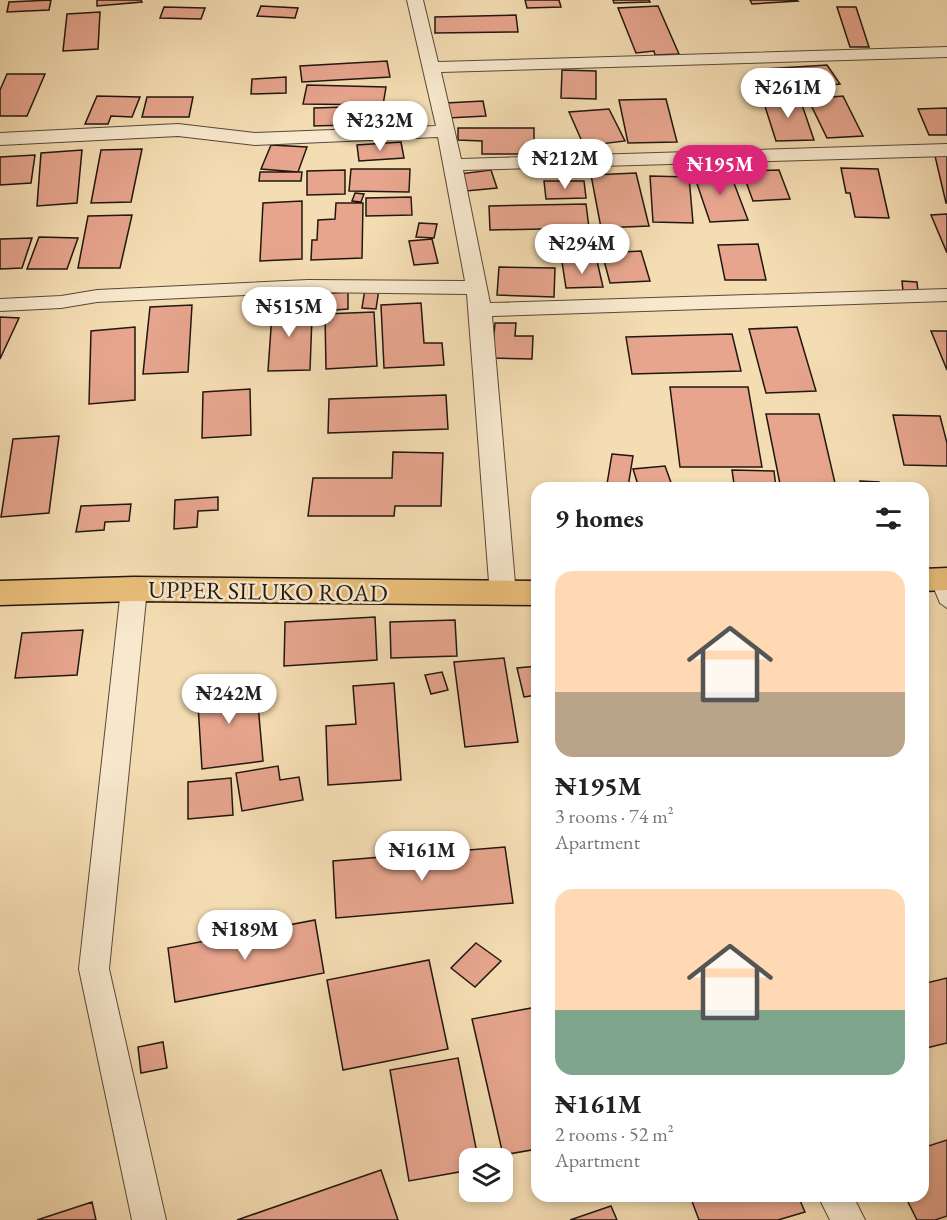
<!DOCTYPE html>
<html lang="en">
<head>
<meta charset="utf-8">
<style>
  body { margin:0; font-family:"EB Garamond",serif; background:#f6f6f6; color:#222; height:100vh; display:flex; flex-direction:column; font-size:22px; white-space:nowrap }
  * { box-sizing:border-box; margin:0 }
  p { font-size:20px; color:#767676 }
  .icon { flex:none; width:33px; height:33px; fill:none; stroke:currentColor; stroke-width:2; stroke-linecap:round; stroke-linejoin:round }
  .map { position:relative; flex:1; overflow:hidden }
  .sheet { position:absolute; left:531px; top:482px; width:398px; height:720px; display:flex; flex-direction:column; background:#fff; border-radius:18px; box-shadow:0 3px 9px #0003 }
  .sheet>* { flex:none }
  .tools { position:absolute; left:459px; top:1148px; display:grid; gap:12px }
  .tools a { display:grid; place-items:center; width:54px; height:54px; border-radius:12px; background:#fff; box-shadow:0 3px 9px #0003; font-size:30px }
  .price { position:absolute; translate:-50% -51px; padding:0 14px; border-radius:21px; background:#fff; color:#222; font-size:20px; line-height:39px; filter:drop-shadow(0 2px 3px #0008) }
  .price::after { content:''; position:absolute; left:50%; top:36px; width:18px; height:14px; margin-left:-9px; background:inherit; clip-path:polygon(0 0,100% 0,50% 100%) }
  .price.current { background:#db2777; color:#fff }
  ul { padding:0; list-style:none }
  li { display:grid; align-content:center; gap:12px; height:318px; padding:0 24px }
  li span { display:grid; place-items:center; height:186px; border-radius:18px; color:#555 }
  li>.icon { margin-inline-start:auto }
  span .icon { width:108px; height:108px; fill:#fffc; stroke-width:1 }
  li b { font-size:26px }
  h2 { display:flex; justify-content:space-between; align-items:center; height:72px; padding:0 24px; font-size:26px }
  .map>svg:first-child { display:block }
  .building { fill:#e7a58e; stroke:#21170f; stroke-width:1.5 }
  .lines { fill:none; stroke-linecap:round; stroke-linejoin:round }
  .service-casing { stroke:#564838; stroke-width:2 }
  .minor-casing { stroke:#564838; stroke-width:2 }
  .primary-casing { stroke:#21170f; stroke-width:3 }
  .service { fill:#f8e9ce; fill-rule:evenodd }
  .minor { fill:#f8e9ce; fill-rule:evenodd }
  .primary { fill:#eabe7a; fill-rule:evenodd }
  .labels { text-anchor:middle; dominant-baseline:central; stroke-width:5; stroke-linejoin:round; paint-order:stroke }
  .street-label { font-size:24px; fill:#21170f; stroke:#f8e9ce }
</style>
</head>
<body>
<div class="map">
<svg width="947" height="1220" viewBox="0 0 947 1220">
  <rect width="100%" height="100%" fill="#f5ddb3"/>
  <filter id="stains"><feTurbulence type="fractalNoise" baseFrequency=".00333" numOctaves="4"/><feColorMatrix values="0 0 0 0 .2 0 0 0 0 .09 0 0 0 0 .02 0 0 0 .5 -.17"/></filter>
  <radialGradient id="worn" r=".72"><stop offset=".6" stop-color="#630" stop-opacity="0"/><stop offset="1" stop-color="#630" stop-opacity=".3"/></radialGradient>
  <!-- building -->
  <path class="building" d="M51,0L49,10L7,12L9,2Z
    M97,0H141L142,2L97,6Z
    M525,0H559L561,7L527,8Z
    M613,0H649L650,2L614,3Z
    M750,0H797L798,1L752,4Z
    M261,6L298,8L295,18L257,16Z
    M658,6L679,54L655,55L654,51L636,53L618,8Z
    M164,7L205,8L201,19L160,18Z
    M837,7H856L869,47H850Z
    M100,12L98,49L63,51L67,14Z
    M516,15L518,32L435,33V17Z
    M387,61L390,77L302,82L300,66Z
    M827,65L840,84L776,90L765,69Z
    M562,70L596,71V99L561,98Z
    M7,74H45L27,116H0V90Z
    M286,77V93L251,94L252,79Z
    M307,85L386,87L383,105L303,104Z
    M97,96L140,97L132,117L111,116L108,124H85Z
    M799,96L814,140L776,141L762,97Z
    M843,96L863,136L827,138L808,99Z
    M147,97H193L189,117H142Z
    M666,99L677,142L628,143L619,100Z
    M483,101L486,116L448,118L446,103Z
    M379,106L380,124L314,126V108Z
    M947,108V135H929L918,109Z
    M609,109L625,141L584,146L569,112Z
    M458,128H534V154H482V141L458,140Z
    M401,142L404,158L359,161L357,145Z
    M271,145L307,147L298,172L261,169Z
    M142,149L131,202L91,203L101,150Z
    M82,150L77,203L37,206L41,153Z
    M35,155L31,183L0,185V157Z
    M935,156H947V203H946Z
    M841,168L878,169L889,218L855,217L850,193H846Z
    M351,169H410L409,192L349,191Z
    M345,170V194L307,195V171Z
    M491,170L497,188L466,191L459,174Z
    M729,170L748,220L710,222L693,172Z
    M779,170L790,199L753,201L742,171Z
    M260,172H302L301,181H259Z
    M636,173L649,226L601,228L591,175Z
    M650,176L689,177L693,223L653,222Z
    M544,181H584L586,198L546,199Z
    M355,193L364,194L361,202L352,201Z
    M411,197L412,215L366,216V198Z
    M302,201V259L260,261L263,203Z
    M336,203H363L362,258L311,260L312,240H317L318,220L335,219Z
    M586,204L589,228L490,230L489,206Z
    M947,214V253L931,215Z
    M132,215L120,268H78L88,216Z
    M419,223L437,224L434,238L416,237Z
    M568,231L598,233L597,246L567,245Z
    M39,237L78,238L67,269H27Z
    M32,238L22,268L0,269V239Z
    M432,239L438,263L414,265L409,241Z
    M758,244L766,280H725L718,245Z
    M641,251L650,281L610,283L602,253Z
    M597,261L603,287L566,288L562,262Z
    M499,267L555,268L554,297L497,295Z
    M902,281L917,282L918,292L903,291Z
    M365,289H379L376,309L362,308Z
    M348,292V309L321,311L320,294Z
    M297,299L296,318L312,317L310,370L268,371L273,300Z
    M421,303L424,343H442L444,365L384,368L381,305Z
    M192,305L188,372L143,374L150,307Z
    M374,312L377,366L326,369L325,314Z
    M0,317L19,318L0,359Z
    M495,323H516L515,336H533L532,359L492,358Z
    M135,327V400L89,404L91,331Z
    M797,327L816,391L766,393L749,329Z
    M931,331H947V370Z
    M732,334L741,371L632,374L626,337Z
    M670,387H748L762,467H680Z
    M250,389L251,435L202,438L203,392Z
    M446,395L448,429L328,433L329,399Z
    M766,414H819L835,483L780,484Z
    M893,415L940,416L947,443V466L904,465Z
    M59,436L49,513L1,517L13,439Z
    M393,452L443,453L441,506H395L394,516H308L313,478H392Z
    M612,454L633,456L628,487L607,484Z
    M665,466L673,488H639L633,469Z
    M732,470L774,471L776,488H707V483L734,484Z
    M860,481L879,482V488H861Z
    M218,497V510L198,511L197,527L174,529L175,500Z
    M131,504L129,521L105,522L104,530L76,532L81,506Z
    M375,617L377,660L284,666L285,622Z
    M455,620L457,656L391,658L390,622Z
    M83,630L77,675L15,678L22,633Z
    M504,658L518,742L465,747L454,662Z
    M537,666V695L524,697L517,668Z
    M442,672L448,690L431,694L425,675Z
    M256,682L263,761L202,769L197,689Z
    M394,683L401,780L328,785L326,726L356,724L353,686Z
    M278,766L280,780L299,777L303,800L242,811L236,773Z
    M231,778L233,815L188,819V782Z
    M505,847L513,903L336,918L333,861Z
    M315,920L324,973L175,1002L168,948Z
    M476,943L501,961L475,987L451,968Z
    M429,960L448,1049L343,1070L327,980Z
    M947,978V1043L922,1049V984Z
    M537,1007V1149L503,1155L472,1019Z
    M163,1042L167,1068L141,1073L138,1047Z
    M458,1058L478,1158H470V1170L409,1181L390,1070Z
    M947,1140V1216L935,1220H917L905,1196H922V1148Z
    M381,1170L398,1220H237Z
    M690,1196H798L805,1212L778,1220H699Z
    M92,1202L96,1220H37Z
    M611,1206L617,1220H570Z"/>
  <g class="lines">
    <!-- service casing -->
    <g class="service-casing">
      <path id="service" d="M937,574L942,576L947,587V608L940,603L930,579Z"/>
    </g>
    <!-- minor casing -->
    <g class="minor-casing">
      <path id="minor" d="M407,0H423L438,62L947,47V57L441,72L461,159L947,144V156L463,170L490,303L947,289V301L492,316L516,595L512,601L503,604L494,601L490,595L467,294L308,292L97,302L61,308L0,311V299L61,296L97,290L308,280L465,281L438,137L255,145L178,136L0,145V133L178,124L255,133L436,126Z
        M134,580L143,583L147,589L109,969L166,1220H132L79,969L121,589L125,583Z
        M818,1196H853L865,1220H830Z"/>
    </g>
    <!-- primary casing -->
    <g class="primary-casing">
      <path id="primary" d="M947,568V590L922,591V569Z
        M134,577L537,581V605L134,601L0,605V581Z"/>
    </g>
    <!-- service -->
    <use href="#service" class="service"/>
    <!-- minor -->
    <use href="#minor" class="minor"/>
    <!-- primary -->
    <use href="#primary" class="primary"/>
  </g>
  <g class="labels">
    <!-- street labels -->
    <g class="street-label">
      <text transform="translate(268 591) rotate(1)">UPPER SILUKO ROAD</text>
    </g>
  </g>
  <rect width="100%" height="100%" filter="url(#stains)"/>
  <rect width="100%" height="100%" fill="url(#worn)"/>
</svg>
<div class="tools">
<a><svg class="icon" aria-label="layers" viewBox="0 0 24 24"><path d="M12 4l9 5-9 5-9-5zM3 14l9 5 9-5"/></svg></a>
</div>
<b class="price" style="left:788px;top:119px">₦261M</b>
<b class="price" style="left:380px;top:152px">₦232M</b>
<b class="price" style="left:565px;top:190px">₦212M</b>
<b class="price current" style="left:720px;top:196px">₦195M</b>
<b class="price" style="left:582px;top:275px">₦294M</b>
<b class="price" style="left:289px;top:338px">₦515M</b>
<b class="price" style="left:229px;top:725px">₦242M</b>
<b class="price" style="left:422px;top:882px">₦161M</b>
<b class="price" style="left:245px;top:961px">₦189M</b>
<section class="sheet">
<h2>9 homes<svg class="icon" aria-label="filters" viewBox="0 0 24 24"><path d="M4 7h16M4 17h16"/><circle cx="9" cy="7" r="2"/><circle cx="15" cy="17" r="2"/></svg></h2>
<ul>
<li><span style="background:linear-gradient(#ffd9b3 65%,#b9a48a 0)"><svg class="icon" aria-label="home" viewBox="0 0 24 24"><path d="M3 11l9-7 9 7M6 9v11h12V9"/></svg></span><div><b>₦195M</b><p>3 rooms · 74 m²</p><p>Apartment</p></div></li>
<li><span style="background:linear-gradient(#ffd9b3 65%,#7fa58c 0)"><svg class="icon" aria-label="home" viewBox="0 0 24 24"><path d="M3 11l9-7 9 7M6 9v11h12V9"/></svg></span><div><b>₦161M</b><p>2 rooms · 52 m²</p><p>Apartment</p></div></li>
</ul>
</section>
</div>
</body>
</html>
